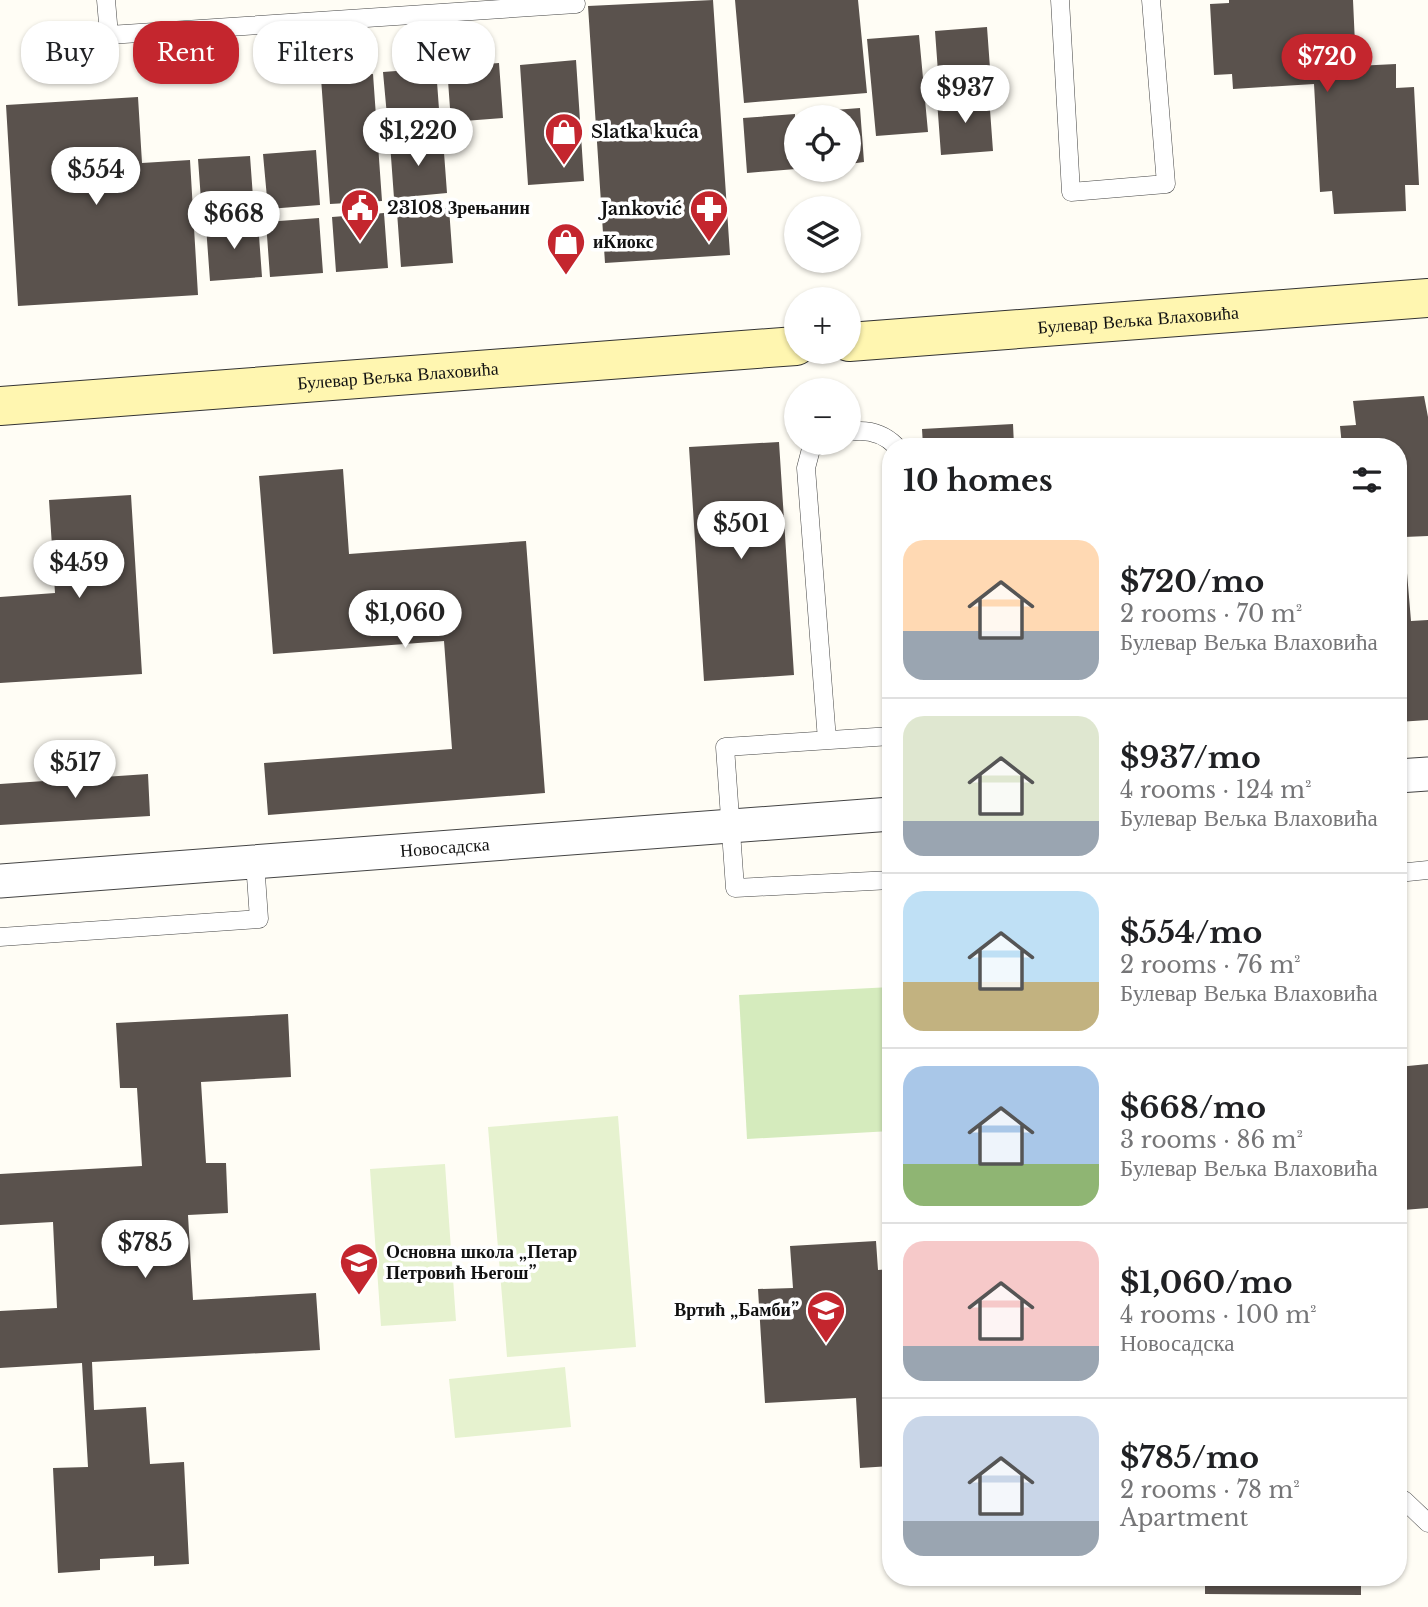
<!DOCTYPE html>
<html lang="en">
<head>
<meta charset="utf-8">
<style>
  body { margin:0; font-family:"Libre Baskerville",serif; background:#f6f6f6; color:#202124; height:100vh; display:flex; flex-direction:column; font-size:26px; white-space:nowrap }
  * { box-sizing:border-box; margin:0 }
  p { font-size:23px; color:#757577 }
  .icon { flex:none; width:38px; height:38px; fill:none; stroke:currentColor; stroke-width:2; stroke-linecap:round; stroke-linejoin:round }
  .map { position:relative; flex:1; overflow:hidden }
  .sheet { position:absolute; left:882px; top:438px; width:525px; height:1148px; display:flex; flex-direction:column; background:#fff; border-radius:28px; box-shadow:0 2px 5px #0004 }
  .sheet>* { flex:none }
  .top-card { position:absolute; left:21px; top:21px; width:665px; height:63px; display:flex; gap:14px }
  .controls { position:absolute; left:784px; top:105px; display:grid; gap:14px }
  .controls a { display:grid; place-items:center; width:77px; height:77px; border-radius:50%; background:#fff; box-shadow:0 2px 5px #0004; font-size:35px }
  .price { position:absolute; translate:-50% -60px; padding:0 16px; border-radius:24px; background:#fff; color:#222; font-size:23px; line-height:46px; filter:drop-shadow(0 2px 4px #0008) }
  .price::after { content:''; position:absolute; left:50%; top:42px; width:21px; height:16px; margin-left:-10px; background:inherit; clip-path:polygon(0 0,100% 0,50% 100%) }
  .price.on { background:#c4262e; color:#fff }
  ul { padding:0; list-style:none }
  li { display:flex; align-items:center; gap:21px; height:175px; padding:0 21px }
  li+li { border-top:2px solid #e0e0e0 }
  li span { display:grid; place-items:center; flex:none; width:196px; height:140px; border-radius:21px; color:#555 }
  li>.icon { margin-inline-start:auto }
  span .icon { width:84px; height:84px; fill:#fffc; stroke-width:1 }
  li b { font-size:30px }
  h2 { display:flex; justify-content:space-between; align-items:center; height:84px; padding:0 21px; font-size:30px }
  .pill { padding:0 24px; border-radius:28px; background:#fff; box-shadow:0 2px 5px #0004; font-size:24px; line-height:63px }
  .pill.on { background:#c4262e; color:#fff }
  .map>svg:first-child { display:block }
  .green { fill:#d5ebbd }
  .pitch { fill:#e6f2cf }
  .building { fill:#5a524d }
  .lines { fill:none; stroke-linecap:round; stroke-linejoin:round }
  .service-casing { stroke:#444; stroke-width:19 }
  .minor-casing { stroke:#444; stroke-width:35 }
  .secondary-casing { stroke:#333; stroke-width:40 }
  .service { stroke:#fff; stroke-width:18 }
  .minor { stroke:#fff; stroke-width:33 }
  .secondary { stroke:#fff6b0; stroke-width:38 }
  .labels { text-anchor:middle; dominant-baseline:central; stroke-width:7; stroke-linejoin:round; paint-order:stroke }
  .poi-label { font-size:18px; font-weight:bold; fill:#111; stroke:#fff; text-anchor:start }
  .street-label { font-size:18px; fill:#111; stroke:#fff }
</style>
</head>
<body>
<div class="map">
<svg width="1428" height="1607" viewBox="0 0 1428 1607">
  <rect width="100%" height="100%" fill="#fffdf5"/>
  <!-- green -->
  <path class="green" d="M891,987V1131L747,1139L739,995Z"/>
  <!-- pitch -->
  <path class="pitch" d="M618,1116L636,1347L507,1357L488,1127Z
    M445,1164L456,1321L381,1326L370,1169Z
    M565,1367L571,1427L455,1438L449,1379Z"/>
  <!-- building -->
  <path class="building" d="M713,0L730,255L605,263L588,6Z
    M735,0H858L867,93L744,103Z
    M1229,0H1353L1356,66L1396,64V88L1414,87L1419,185H1405L1406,211L1334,214L1332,191L1320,192L1314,84L1233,89L1232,74L1214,75L1210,4L1229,3Z
    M987,27L991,82L939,86L935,31Z
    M919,35L928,132L876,136L867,39Z
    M576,60L584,181L528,185L520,65Z
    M499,63L503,118L451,122L447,67Z
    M436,68L440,123L388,127L383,72Z
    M373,74L382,201L330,204L321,78Z
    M989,96L993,151L941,155L937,100Z
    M138,97L142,163L190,160L198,295L18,306L6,105Z
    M860,108L864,162L849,164V117H808V112Z
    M795,114L796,169L747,173L743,118Z
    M443,139L447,193L394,198L390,143Z
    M316,150L320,205L268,209L263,154Z
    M250,156L254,211L202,214L198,159Z
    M449,208L453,263L401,267L397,212Z
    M384,213L388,268L336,272L332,217Z
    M319,218L323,273L270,277L266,222Z
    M258,222L262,277L210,281L206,226Z
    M1424,396L1428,417V536L1404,537L1411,621L1428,620V720L1398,722V446H1342L1340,426L1356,425L1353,401Z
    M1013,424L1014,446H923L922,429Z
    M779,442L794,675L704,681L689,447Z
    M343,469L349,554L526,541L545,793L268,815L264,763L452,749L444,641L273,654L259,476Z
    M131,495L142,674L0,683V597L55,593L49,500Z
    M148,774L150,816L0,825V784Z
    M288,1014L291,1077L201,1082L206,1163H226L228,1213L188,1215L193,1300L316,1293L320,1350L92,1362L94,1410L146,1407L150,1464L184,1462L189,1564L154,1566V1556L100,1559V1570L58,1573L53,1468L88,1467L82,1363L0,1368V1311L57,1308L53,1222L0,1225V1174L142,1166L137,1088H120L116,1023Z
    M1428,1064V1208L1403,1210L1401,1184L1398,1185V1067Z
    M876,1241L878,1270L891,1269V1466L860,1468L856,1398L765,1403L758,1289L793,1288L790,1246Z
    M1205,1577H1361V1595L1205,1594Z"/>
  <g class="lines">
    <!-- service casing -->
    <g class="service-casing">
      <path id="service" d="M106,0L109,35L576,4L575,0
        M1060,0L1071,192L1166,184L1151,0
        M849,432C867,429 883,433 896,446
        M821,443L811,449L806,468L827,740
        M891,736L725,747L735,888L891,880
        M1398,873L1428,870
        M0,937L259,919L255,862
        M1404,1500L1428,1523"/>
    </g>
    <!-- minor casing -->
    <g class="minor-casing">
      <g id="minor">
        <path d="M1398,776L1428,774"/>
        <path id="s1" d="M0,881L891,814"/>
      </g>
    </g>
    <!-- secondary casing -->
    <g class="secondary-casing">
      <g id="secondary">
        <path id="s2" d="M849,342L1428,298"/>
        <path id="s3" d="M0,406L796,346"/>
      </g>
    </g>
    <!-- service -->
    <use href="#service" class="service"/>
    <!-- minor -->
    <use href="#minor" class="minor"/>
    <!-- secondary -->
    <use href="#secondary" class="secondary"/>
  </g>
  <!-- icons -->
  <defs>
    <g id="shop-pin" transform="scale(2.0125)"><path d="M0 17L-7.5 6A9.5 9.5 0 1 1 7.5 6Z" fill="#c4262e" stroke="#fff"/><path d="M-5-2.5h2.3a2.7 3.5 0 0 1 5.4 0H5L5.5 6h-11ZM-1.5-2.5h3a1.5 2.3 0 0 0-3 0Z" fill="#fff"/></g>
    <g id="civic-pin" transform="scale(2.0125)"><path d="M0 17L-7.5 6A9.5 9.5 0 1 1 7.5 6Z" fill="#c4262e" stroke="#fff"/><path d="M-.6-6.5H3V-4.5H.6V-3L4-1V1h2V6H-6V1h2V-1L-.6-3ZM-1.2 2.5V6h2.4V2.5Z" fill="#fff"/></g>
    <g id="pharmacy-pin" transform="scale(2.0125)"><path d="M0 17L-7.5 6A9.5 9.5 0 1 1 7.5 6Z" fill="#c4262e" stroke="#fff"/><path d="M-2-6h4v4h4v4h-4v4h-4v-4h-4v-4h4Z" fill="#fff"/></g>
    <g id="school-pin" transform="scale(2.0125)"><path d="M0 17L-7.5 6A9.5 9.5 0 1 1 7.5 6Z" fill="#c4262e" stroke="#fff"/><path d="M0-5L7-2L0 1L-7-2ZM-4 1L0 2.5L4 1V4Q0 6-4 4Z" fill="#fff"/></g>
  </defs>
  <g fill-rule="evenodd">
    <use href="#shop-pin" x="564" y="132"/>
    <use href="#civic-pin" x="360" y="208"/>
    <use href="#pharmacy-pin" x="709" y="209"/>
    <use href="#shop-pin" x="566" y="242"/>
    <use href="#school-pin" x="359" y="1262"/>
    <use href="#school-pin" x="826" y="1310"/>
  </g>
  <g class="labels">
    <!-- poi labels -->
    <g class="poi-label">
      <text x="591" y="132">Slatka kuća</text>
      <text x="387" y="208">23108 Зрењанин</text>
      <text x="682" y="209" text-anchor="end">Janković</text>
      <text x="593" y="242">иКиокс</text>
      <text x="386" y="1252">Основна школа „Петар<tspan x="386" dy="21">Петровић Његош”</tspan></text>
      <text x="799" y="1310" text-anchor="end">Вртић „Бамби”</text>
    </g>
    <!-- street labels -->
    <g class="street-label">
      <text stroke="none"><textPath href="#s2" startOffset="290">Булевар Вељка Влаховића</textPath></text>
      <text stroke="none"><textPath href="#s3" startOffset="399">Булевар Вељка Влаховића</textPath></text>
      <text stroke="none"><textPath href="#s1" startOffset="446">Новосадска</textPath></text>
    </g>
  </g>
</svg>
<div class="controls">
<a><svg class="icon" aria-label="locate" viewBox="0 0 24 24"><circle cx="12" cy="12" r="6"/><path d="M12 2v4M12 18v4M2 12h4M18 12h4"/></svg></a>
<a><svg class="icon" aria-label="layers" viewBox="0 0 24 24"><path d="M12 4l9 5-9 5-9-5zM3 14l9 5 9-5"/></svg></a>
<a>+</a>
<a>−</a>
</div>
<b class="price on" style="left:1327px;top:94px">$720</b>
<b class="price" style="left:965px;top:125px">$937</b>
<b class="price" style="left:418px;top:168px">$1,220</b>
<b class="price" style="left:96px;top:207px">$554</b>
<b class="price" style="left:234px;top:251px">$668</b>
<b class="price" style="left:741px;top:561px">$501</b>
<b class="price" style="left:79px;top:600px">$459</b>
<b class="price" style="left:405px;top:650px">$1,060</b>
<b class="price" style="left:75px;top:800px">$517</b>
<b class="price" style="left:145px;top:1280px">$785</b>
<div class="top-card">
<a class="pill">Buy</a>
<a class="pill on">Rent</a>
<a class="pill">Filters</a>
<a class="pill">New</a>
</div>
<section class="sheet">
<h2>10 homes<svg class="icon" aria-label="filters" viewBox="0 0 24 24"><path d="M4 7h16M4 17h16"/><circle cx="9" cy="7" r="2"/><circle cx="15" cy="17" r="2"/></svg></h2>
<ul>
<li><span style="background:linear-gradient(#ffd9b3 65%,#9aa5b1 0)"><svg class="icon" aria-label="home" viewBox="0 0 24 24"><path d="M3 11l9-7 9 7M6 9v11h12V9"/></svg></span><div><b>$720/mo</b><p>2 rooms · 70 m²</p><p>Булевар Вељка Влаховића</p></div></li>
<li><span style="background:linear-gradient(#dfe7d0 75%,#9aa5b1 0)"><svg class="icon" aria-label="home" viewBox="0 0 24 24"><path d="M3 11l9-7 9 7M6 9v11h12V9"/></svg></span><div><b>$937/mo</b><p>4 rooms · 124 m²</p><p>Булевар Вељка Влаховића</p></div></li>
<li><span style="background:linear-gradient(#bfe0f5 65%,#c2b280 0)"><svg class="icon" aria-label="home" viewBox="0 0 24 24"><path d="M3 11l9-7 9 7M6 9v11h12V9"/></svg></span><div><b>$554/mo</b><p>2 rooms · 76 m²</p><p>Булевар Вељка Влаховића</p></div></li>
<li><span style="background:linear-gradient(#a9c7e8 70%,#8fb573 0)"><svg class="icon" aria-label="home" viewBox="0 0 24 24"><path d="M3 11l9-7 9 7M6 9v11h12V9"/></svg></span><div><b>$668/mo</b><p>3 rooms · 86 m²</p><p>Булевар Вељка Влаховића</p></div></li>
<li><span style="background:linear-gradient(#f6c9c9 75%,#9aa5b1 0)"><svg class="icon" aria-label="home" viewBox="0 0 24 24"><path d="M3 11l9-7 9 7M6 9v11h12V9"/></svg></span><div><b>$1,060/mo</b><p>4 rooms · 100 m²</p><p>Новосадска</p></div></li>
<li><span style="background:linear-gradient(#c9d6e8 75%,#9aa5b1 0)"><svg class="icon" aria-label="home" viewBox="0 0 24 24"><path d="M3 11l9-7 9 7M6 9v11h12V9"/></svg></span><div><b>$785/mo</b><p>2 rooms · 78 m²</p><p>Apartment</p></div></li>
</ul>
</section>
</div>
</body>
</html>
